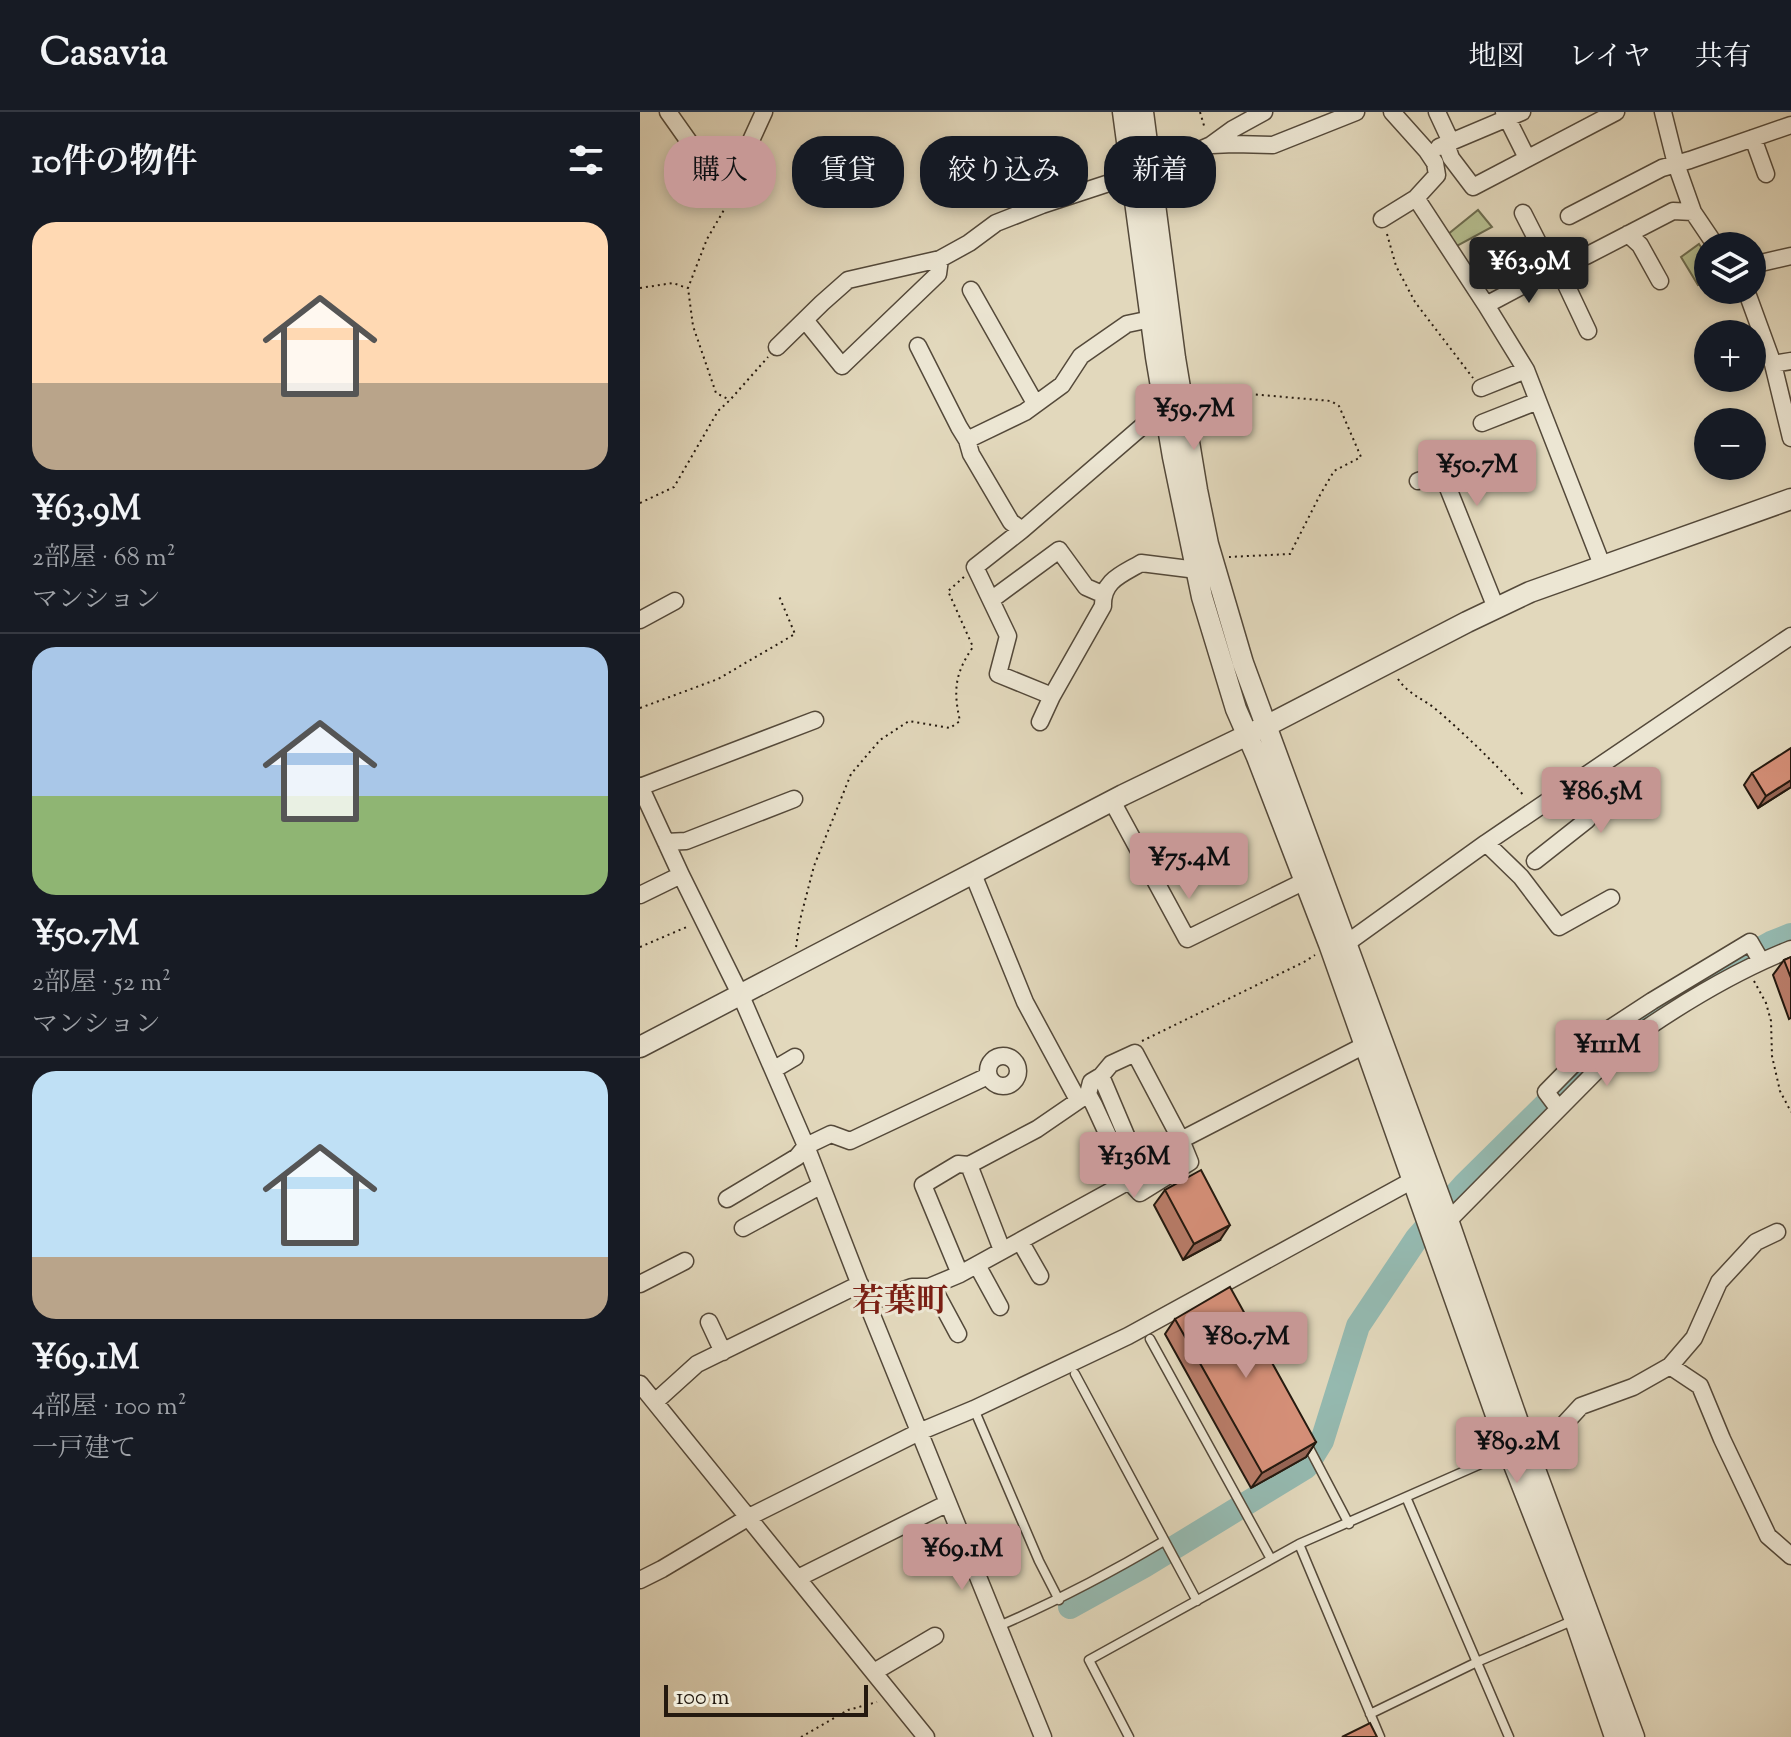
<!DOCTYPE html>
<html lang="ja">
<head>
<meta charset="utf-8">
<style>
  body { margin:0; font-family:"Sorts Mill Goudy","Noto Serif JP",serif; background:#242831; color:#f1f3f6; height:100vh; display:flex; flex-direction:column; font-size:30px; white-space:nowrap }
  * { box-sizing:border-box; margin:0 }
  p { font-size:26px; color:#9ea1a6 }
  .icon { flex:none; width:44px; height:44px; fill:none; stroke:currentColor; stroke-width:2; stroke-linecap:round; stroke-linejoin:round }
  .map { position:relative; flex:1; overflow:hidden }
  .details { display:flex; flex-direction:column; background:#171b24; width:640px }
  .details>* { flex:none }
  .top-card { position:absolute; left:24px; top:24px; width:760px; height:72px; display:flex; gap:16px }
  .buttons { position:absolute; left:1054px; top:120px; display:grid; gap:16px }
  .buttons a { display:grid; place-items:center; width:72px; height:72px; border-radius:50%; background:#171b24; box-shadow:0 4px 12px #0003; font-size:40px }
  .scale { position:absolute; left:24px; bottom:20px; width:204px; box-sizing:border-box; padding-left:8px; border:4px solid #24190f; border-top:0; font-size:22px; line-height:28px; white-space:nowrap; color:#24190f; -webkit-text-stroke:6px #ece6d3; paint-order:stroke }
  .price { position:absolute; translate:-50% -68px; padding:0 18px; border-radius:8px; background:#c59692; color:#111; font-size:26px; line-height:52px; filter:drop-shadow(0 2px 4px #0008) }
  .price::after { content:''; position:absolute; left:50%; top:48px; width:24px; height:18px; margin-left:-12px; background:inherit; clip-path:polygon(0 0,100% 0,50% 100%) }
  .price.selected { background:#222; color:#fff }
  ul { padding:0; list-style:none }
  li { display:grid; align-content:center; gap:16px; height:424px; padding:0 32px }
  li+li { border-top:2px solid #363941 }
  li span { display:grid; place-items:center; height:248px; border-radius:24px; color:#555 }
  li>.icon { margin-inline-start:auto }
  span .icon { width:144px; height:144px; fill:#fffc; stroke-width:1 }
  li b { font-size:34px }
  h2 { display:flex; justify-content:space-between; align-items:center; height:96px; padding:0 32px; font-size:34px }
  .tag { padding:0 28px; border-radius:32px; background:#171b24; box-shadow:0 4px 12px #0003; font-size:28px; line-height:72px }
  .tag.selected { background:#c59692; color:#111 }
  header { display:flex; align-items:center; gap:48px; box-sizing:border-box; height:112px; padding:0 40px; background:#171b24; border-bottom:2px solid #363941 }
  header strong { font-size:38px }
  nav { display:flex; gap:44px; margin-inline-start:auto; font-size:28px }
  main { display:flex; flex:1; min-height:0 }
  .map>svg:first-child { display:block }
  .green { fill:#b5be8f; stroke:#6c6c4f; stroke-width:2 }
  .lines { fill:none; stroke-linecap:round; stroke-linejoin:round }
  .river { stroke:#95bab1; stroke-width:24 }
  .service-casing { stroke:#54493a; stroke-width:11 }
  .minor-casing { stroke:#54493a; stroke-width:19 }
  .tertiary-casing { stroke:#54493a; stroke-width:23 }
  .path { stroke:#24190f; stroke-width:2; stroke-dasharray:2 4; stroke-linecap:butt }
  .service { stroke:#ece6d3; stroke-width:8 }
  .minor { stroke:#ece6d3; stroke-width:16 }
  .tertiary { stroke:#ece6d3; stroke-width:20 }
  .wall { fill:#b87c68; stroke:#24190f; stroke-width:2 }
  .shaded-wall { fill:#966555; stroke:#24190f; stroke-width:2 }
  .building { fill:#d69079; stroke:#24190f; stroke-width:2 }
  .labels { text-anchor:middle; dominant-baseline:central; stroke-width:6; stroke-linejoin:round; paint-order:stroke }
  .quarter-label { font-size:32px; font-weight:bold; fill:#7a1f14; stroke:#ece6d3 }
</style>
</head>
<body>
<header>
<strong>Casavia</strong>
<nav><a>地図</a><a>レイヤ</a><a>共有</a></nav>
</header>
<main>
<section class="details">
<h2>10件の物件<svg class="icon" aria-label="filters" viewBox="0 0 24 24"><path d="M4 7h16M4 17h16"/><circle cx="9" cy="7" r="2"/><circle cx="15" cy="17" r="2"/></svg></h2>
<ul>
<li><span style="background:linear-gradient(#ffd9b3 65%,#b9a48a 0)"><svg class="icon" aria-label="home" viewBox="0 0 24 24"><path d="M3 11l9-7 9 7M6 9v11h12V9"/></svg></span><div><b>¥63.9M</b><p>2部屋 · 68 m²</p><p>マンション</p></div></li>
<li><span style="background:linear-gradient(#a9c7e8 60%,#8fb573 0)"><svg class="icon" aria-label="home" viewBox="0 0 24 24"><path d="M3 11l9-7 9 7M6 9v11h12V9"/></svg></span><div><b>¥50.7M</b><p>2部屋 · 52 m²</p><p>マンション</p></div></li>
<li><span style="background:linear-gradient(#bfe0f5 75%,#b9a48a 0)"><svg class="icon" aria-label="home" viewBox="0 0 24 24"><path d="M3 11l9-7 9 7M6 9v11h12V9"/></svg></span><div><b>¥69.1M</b><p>4部屋 · 100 m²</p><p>一戸建て</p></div></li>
</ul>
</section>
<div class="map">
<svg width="1151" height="1625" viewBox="0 0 1151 1625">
  <rect width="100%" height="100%" fill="#e2d8bc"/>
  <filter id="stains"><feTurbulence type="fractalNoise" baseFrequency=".0025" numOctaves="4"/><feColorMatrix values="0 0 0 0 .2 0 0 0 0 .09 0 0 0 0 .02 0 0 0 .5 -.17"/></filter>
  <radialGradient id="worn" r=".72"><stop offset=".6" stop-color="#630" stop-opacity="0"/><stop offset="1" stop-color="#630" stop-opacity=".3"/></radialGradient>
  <!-- green -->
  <path class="green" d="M838,98L852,115L815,135L807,123Z
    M1059,132L1068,145V170L1058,173L1041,145Z"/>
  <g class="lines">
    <!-- river -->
    <path class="river" d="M430,1495L504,1454L666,1355L682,1329L718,1214L777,1126L825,1072L973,926L1031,886L1131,831L1151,823"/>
    <!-- service casing -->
    <g class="service-casing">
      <path id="service" d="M510,1227L631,1447
        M435,1262L557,1489
        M334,1297L399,1449L419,1488
        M667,1332L709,1412
        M766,1385L869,1625
        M659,1432L740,1625
        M359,1514C417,1489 470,1461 524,1429
        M730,1602L837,1550L932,1509
        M489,1625L449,1548L659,1432L868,1340"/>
    </g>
    <!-- minor casing -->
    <g class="minor-casing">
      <path id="minor" d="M28,0L74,65L85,74L108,35L124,0
        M797,0L811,30
        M864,0L887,46
        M1023,0L1036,52L1053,100L1076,134
        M1113,26L1126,62
        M806,32L811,46L833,75L976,0
        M572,33L594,32L633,33L716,0
        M799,35L882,0
        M776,86L846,193L886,258L898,289
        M883,101L912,158L922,164L948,219
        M929,104L1022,56L1050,48L1151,13
        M742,107L776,86L797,63L795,51L787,39L752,0
        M988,122L1000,133L1020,169
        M946,144L1033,99L1053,100
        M1112,153L1151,144
        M331,178L395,291
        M1106,178L1133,252L1151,326
        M846,193L912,158
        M169,213L202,254L298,162L300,147
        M278,234L319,315L327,328
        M137,235L182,191L208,168L300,147L329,131L356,111L402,93L530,51L571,33L593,17L624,0
        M1133,252L1151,249
        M841,276L886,258
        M842,311L898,289L962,453
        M778,369L802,361L856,496
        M382,418L513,305L526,303
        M351,488L419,438L446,475L462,482
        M0,508L35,489
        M412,584L463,494C462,468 483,462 501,451L557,458
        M400,610L412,584L358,562L368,524L335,455L382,418L371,410L331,342L327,328L385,300L422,273L441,244L487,212L511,207
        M0,674L41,763L101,884L166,1034L227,1191L403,1625
        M0,675L175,608
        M472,689L547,827L665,769
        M26,730L46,729L154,687
        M846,731L881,765L919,815L971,786
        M895,749L947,708L922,679
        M333,762L385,890L438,988
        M0,783L41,763
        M707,831L846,731L1151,524
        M348 959a15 15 0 1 1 30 0a15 15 0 1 1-30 0Z
        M133,958L155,945
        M461,964L471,952L495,941L541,1028
        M918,996L906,980L966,919L1012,889L1110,830L1121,849
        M329,1053L397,1017L448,982L454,993L489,1069L502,1061L461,964L451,970L448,982
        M87,1087L157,1045L166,1034L191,1022L210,1029L348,964
        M802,1115L981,934C1034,896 1090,861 1151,837
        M103,1116L180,1074
        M380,1129L400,1164
        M337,1153L360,1195
        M320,1162L283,1073L318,1052L329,1053L362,1138
        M0,1172L45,1149
        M289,1175L297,1183L318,1222
        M227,1191L272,1175H289L320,1162L489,1069L500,1081L550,1050L541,1028L725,933
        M69,1210L83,1240
        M1030,1254L1054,1226L1079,1170L1116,1130L1137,1120
        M0,1272L286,1625
        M15,1290L57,1252L220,1172
        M878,1336L917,1320L941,1294L993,1275L1030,1254L1060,1274L1082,1327L1128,1424L1151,1444
        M158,1466L308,1391
        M0,1468L22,1457L109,1405L279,1320L334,1297L488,1224L773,1068
        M234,1560L295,1524"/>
    </g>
    <!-- tertiary casing -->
    <g class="tertiary-casing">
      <path id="tertiary" d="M483,0L516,245L533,345L562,485L596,597L617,645L689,832L869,1340L935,1508L975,1625
        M503,0L535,246L557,378L568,432L603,551L808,1108L886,1333L994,1625
        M0,935L483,683L628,613L827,510L890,480L1151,387"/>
    </g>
    <!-- path -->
    <path class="path" d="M560,0L565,17
      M88,88V91L67,127L48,176L53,214L76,281L90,288
      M747,122L756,154L775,190L833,266
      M0,176L33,171L47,176
      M557,273L574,279L691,289L699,294L721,345L694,359L680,383L650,442L589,445
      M0,391L34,375L78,299L90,288L128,245
      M758,567C770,584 783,586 798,599C829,626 857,653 885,685
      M0,596L78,567L155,522L139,484
      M0,835L49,814
      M156,835L160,808L174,754L211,662L240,628L269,609L310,616L320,609C313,578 315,561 333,535L308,479L324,465
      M1114,869L1126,891L1131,909L1132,944L1140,979L1151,1000
      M502,929L664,850L675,843
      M161,1625L208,1598L237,1590"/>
    <!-- service -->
    <use href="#service" class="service"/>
    <!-- minor -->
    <use href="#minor" class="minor"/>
    <!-- tertiary -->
    <use href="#tertiary" class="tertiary"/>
  </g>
  <!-- wall -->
  <path class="wall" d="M1112,661L1151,675L1118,696L1104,673Z
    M1151,845V906L1149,907L1133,863L1144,848Z
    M525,1078L580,1128L543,1148L514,1093Z
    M535,1207L676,1330L666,1345L611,1376L525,1222Z"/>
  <!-- shaded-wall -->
  <path class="shaded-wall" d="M1151,668V675L1118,696L1126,684Z
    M590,1113L580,1128L543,1148L554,1132Z
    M676,1330L666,1345L611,1376L622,1361Z"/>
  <!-- building -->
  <path class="building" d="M1151,636V668L1126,684L1112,661Z
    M1151,845V866L1144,848Z
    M561,1058L590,1113L554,1132L525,1078Z
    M590,1175L676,1330L622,1361L535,1207Z
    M730,1611L737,1625H702Z"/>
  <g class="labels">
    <!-- quarter labels -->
    <g class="quarter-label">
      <text x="260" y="1191">若葉町</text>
    </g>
  </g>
  <rect width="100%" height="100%" filter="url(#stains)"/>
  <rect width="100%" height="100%" fill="url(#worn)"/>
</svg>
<div class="buttons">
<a><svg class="icon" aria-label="layers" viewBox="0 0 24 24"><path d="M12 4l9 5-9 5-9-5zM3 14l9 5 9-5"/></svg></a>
<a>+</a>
<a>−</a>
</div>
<div class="scale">100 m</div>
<b class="price selected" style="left:889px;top:193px">¥63.9M</b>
<b class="price" style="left:554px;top:340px">¥59.7M</b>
<b class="price" style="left:837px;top:396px">¥50.7M</b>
<b class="price" style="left:961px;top:723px">¥86.5M</b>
<b class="price" style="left:549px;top:789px">¥75.4M</b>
<b class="price" style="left:967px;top:976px">¥111M</b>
<b class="price" style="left:494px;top:1088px">¥136M</b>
<b class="price" style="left:606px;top:1268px">¥80.7M</b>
<b class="price" style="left:877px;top:1373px">¥89.2M</b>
<b class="price" style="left:322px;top:1480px">¥69.1M</b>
<div class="top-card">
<a class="tag selected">購入</a>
<a class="tag">賃貸</a>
<a class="tag">絞り込み</a>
<a class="tag">新着</a>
</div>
</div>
</main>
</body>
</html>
